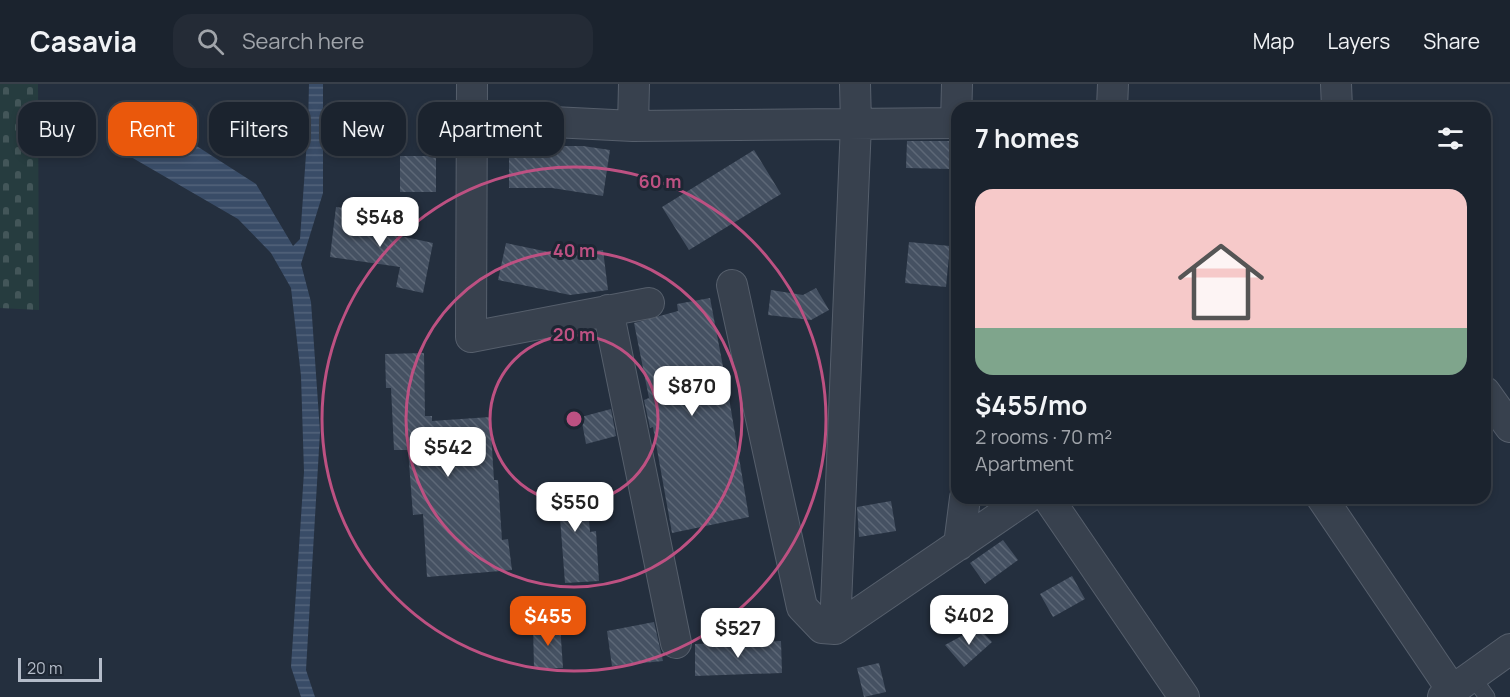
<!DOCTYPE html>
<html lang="en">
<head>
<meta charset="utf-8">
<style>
  body { margin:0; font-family:Manrope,sans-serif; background:#242b36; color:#f1f3f6; height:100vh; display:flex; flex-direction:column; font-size:22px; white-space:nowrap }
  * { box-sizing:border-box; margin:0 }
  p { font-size:20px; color:#a0a4aa }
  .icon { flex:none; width:33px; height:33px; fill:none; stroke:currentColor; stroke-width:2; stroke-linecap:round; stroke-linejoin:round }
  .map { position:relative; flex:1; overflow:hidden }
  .panel { position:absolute; left:951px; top:18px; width:540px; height:402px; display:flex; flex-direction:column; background:#1b232e; border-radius:18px; box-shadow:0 3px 9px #0003,0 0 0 2px #39404a }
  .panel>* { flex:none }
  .top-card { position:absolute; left:18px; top:18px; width:570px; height:54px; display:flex; gap:12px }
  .scale { position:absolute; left:18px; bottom:15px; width:84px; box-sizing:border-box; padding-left:6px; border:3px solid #b4bcc9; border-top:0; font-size:16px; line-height:21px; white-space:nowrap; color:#b4bcc9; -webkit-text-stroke:4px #1d2633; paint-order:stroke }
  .price { position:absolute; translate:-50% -51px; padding:0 14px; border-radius:12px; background:#fff; color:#222; font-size:20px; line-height:39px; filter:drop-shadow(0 2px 3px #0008) }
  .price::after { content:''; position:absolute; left:50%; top:36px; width:18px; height:14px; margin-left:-9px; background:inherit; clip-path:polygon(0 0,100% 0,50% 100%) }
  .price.active { background:#ea580c; color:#fff }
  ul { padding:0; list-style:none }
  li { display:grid; align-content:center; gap:12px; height:318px; padding:0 24px }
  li+li { border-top:2px solid #39404a }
  li span { display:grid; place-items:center; height:186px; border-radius:18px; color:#555 }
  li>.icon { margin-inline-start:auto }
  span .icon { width:108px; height:108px; fill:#fffc; stroke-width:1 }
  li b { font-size:26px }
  h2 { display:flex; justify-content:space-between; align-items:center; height:72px; padding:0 24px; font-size:26px }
  .tag { padding:0 21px; border-radius:18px; background:#1b232e; box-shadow:0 3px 9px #0003,0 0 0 2px #39404a; font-size:21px; line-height:54px }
  .tag.active { background:#ea580c; color:#fff }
  header { display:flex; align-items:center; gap:36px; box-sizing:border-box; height:84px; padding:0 30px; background:#1b232e; border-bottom:2px solid #39404a }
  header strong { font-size:28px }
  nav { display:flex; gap:33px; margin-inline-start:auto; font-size:21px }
  .search { width:420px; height:54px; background:#242b36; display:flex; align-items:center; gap:15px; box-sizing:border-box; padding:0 21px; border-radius:18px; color:#a0a4aa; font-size:22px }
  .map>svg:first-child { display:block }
  .cemetery { fill:url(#cemetery-stones) }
  .water { fill:url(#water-rules) }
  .building { fill:url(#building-back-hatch) }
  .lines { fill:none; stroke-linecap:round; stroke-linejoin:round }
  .service-casing { stroke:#565f6c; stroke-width:17 }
  .minor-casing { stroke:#565f6c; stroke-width:32 }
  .service { stroke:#38414e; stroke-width:15 }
  .minor { stroke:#38414e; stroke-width:30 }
  .ring { fill:none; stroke:#bd5182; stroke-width:3 }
  .centre { fill:#bd5182; stroke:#1d2633; stroke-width:3 }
  .ring-label { font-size:18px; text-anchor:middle; font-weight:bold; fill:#bd5182; stroke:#1d2633; stroke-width:6; stroke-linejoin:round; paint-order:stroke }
</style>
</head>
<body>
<header>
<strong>Casavia</strong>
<div class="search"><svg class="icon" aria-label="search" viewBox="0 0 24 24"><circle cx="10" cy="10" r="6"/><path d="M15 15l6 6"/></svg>Search here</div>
<nav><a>Map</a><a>Layers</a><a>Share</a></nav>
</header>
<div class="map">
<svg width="1510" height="613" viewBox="0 0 1510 613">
  <defs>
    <pattern id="cemetery-stones" width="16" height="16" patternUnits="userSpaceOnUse" patternTransform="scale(1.5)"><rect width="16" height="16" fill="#263c3f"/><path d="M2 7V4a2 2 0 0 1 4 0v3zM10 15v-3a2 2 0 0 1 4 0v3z" fill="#435659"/></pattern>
    <pattern id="water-rules" width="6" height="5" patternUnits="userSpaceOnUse" patternTransform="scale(1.5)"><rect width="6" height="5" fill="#394c67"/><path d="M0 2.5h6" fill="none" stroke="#53647b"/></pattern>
    <pattern id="building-back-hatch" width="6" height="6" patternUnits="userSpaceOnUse" patternTransform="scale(1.5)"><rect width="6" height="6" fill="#455162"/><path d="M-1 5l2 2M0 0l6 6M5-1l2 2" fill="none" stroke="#5d6877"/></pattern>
  </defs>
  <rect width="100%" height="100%" fill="#242f3e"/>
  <!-- cemetery -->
  <path class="cemetery" d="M0,0H38L39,226L0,224Z"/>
  <!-- water -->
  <path class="water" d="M309,0H323V109L301,180L311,218L320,348L306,586L315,613H301L291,583L304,388L301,292L291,204L271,169L238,135L131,73L156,36L256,100L293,162L300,155L308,42Z"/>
  <!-- building -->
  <path class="building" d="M907,57H952V85L906,84Z
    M509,62H583L610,66L603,112L552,104H509Z
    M754,66L781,110L689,166L662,123Z
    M400,72H436V108H400Z
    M336,123L376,128L373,146L433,159L423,209L396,203L400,183L330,173Z
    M909,158L950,162L946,203L905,199Z
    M506,159L563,171L603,166L608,206L570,211L498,196Z
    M816,204L829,226L811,236L768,231L771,206L803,211Z
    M710,214L729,314L749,433L672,449L653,343L650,344L644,316L649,314L634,239L678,227L677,220Z
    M424,269L425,332H432V337L490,333L494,396H498L502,456L508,455L512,486L427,493L423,430L413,431L408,366H394L391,304H386L385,270Z
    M611,325L616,352L586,360L581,333Z
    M586,399L590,448L596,447L599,497L565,499L560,434L551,435L547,404Z
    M891,417L896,447L859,453L857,423Z
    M1003,456L1018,476L985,500L970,479Z
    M1072,492L1085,515L1053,533L1040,510Z
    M654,538L663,577L612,582L607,547Z
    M560,540L563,584L534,585L533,541Z
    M978,543L992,558L964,583L945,561Z
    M781,557L782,589L695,592V560Z
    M879,579L886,608L864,613L857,584Z"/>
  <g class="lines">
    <!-- service casing -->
    <g class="service-casing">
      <path id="service" d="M1471,591L1487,613"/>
    </g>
    <!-- minor casing -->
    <g class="minor-casing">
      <path id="minor" d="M472,0L471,253L649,219
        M1336,0L1337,24
        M1112,24L1113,0
        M471,34L633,42L957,39
        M956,39L957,0
        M633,42L634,0
        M732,201L802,523L822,544L835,545L1027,414
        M608,226L676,559
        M1485,308L1510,343
        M1048,414L1184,613
        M1322,414L1452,606
        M959,461L965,414
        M835,545L856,40L855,0
        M1443,613L1510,565"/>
    </g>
    <!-- service -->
    <use href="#service" class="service"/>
    <!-- minor -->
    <use href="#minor" class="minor"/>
  </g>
  <!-- distance rings -->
  <g class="ring">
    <circle cx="574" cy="335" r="84"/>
    <circle cx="574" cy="335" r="168"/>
    <circle cx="574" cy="335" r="252"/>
  </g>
  <circle cx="574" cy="335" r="9" class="centre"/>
  <g class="ring-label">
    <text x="660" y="104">60 m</text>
    <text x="574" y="173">40 m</text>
    <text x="574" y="257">20 m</text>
  </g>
</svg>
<div class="scale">20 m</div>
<b class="price" style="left:380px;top:164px">$548</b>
<b class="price" style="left:692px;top:333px">$870</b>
<b class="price" style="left:448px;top:394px">$542</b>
<b class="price" style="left:575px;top:449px">$550</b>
<b class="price" style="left:969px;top:562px">$402</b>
<b class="price active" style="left:548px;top:563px">$455</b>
<b class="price" style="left:738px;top:575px">$527</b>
<div class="top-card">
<a class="tag">Buy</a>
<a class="tag active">Rent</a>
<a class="tag">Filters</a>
<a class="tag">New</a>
<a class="tag">Apartment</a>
</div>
<section class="panel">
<h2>7 homes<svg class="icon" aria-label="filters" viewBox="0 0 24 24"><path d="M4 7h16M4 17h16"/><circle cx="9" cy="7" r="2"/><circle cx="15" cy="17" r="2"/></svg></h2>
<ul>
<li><span style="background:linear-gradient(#f6c9c9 75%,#7fa58c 0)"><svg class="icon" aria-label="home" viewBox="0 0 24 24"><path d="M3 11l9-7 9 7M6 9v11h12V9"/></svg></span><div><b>$455/mo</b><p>2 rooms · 70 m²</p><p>Apartment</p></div></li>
</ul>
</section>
</div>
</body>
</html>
